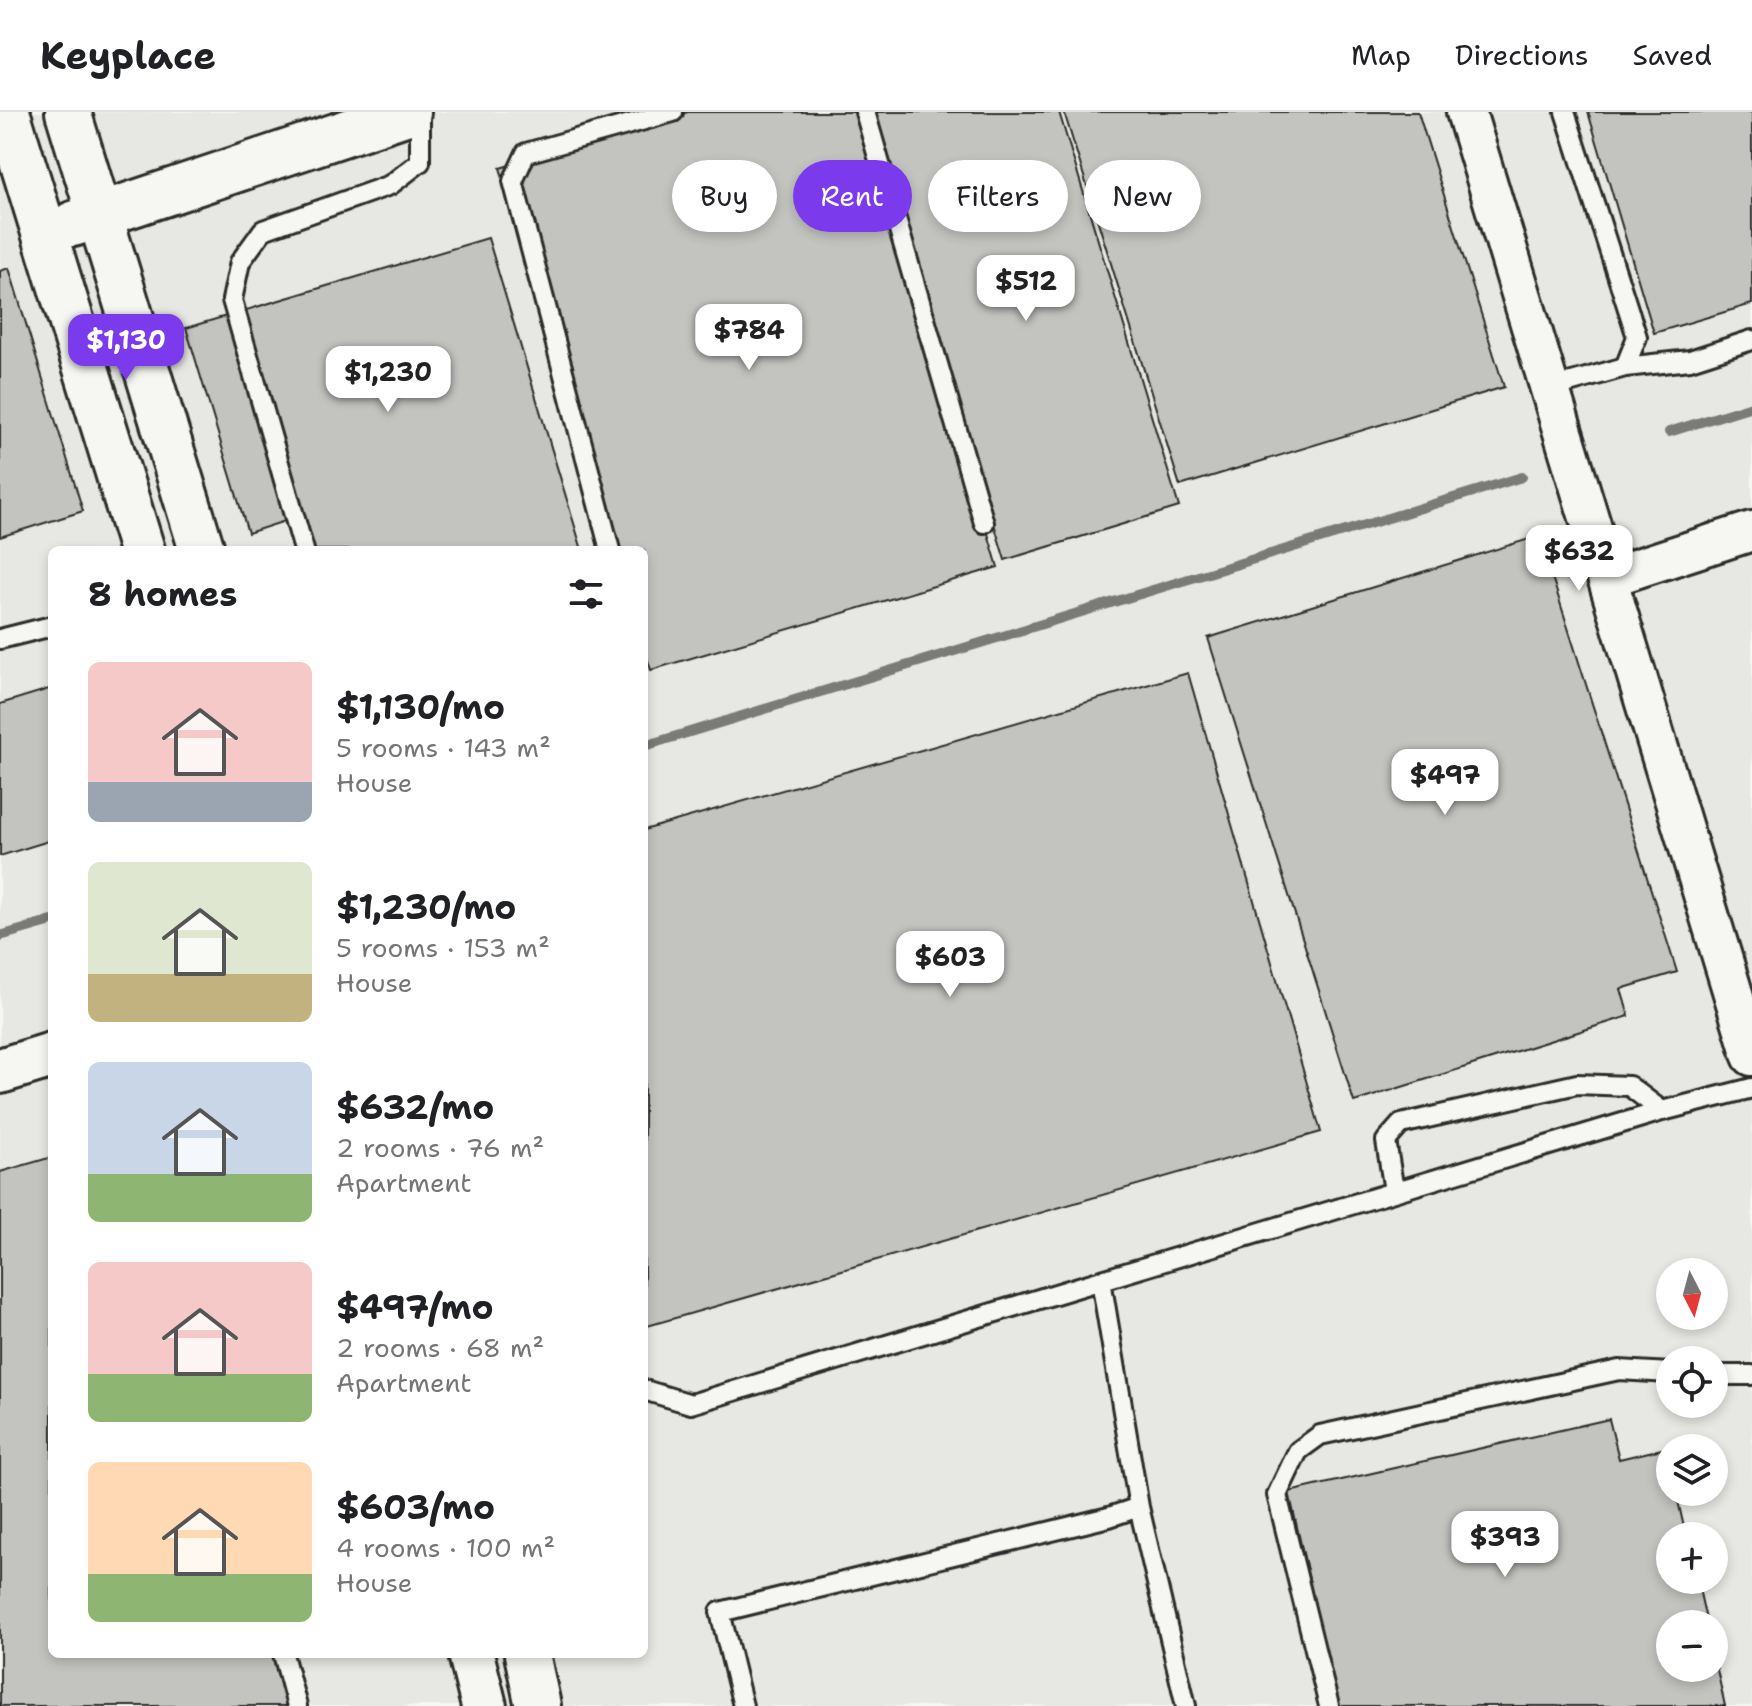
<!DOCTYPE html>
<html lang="en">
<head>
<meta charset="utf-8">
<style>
  body { margin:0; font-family:"Shantell Sans",sans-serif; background:#f6f6f6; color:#202124; height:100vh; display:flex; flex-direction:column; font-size:30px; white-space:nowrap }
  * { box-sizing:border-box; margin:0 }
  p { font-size:26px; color:#757577 }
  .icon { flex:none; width:44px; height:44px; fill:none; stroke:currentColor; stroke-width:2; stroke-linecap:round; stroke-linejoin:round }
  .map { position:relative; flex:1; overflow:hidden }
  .side { position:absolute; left:48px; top:434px; width:600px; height:1112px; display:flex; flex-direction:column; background:#fff; border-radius:12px; box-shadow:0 4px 12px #0003 }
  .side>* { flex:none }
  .guide { position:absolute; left:672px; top:48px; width:760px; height:72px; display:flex; gap:16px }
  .needle { width:52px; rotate:174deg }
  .tools { position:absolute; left:1656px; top:1146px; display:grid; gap:16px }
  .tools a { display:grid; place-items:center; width:72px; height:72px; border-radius:50%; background:#fff; box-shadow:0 4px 12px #0003; font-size:40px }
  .price { position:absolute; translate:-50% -68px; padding:0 18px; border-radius:16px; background:#fff; color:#222; font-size:26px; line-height:52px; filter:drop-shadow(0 2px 4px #0008) }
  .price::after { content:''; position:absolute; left:50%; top:48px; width:24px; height:18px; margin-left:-12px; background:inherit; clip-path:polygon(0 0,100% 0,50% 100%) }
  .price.current { background:#7c3aed; color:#fff }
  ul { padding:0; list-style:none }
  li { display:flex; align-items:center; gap:24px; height:200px; padding:0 40px }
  li span { display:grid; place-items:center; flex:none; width:224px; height:160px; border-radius:12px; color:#555 }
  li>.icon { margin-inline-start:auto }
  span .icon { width:96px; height:96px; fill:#fffc; stroke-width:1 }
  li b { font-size:34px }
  h2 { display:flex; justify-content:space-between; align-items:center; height:96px; padding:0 40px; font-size:34px }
  .chip { padding:0 28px; border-radius:36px; background:#fff; box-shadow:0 4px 12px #0003; font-size:28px; line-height:72px }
  .chip.current { background:#7c3aed; color:#fff }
  header { display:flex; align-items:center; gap:48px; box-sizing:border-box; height:112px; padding:0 40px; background:#fff; border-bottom:2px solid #e0e0e0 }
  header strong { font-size:38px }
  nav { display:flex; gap:44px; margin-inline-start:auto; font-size:28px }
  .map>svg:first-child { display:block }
  .built { fill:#e7e7e3; fill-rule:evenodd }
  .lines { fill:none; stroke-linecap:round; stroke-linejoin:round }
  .stream { stroke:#7a7a78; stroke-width:10 }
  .building { fill:#c3c3c0; stroke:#2b2b2b; stroke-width:2 }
  .service-casing { stroke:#2b2b2b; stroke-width:24 }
  .minor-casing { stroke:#2b2b2b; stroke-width:44 }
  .tertiary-casing { stroke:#2b2b2b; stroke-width:50 }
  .service { stroke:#f6f6f2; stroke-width:18 }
  .minor { stroke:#f6f6f2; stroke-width:38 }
  .tertiary { stroke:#f6f6f2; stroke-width:44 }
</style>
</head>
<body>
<header>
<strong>Keyplace</strong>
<nav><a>Map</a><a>Directions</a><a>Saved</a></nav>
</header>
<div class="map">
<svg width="1752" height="1594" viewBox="0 0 1752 1594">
  <rect width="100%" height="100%" fill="#f6f6f2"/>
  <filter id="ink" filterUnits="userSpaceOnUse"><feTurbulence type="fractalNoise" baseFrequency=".0125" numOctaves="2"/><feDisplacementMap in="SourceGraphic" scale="16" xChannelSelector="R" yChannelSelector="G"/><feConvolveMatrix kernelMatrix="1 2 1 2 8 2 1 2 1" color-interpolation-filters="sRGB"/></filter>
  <g filter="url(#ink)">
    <!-- built -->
    <path class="built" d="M0,0H1752V1594H0ZM52,438H644V1542H52ZM1670,1160H1714V1204H1670ZM1670,1248H1714V1292H1670ZM1670,1336H1714V1380H1670ZM1670,1424H1714V1468H1670ZM1670,1512H1714V1556H1670Z"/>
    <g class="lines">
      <!-- stream -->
      <path class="stream" d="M1669,320L1752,294
        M644,634L1522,365
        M0,824L52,809"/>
    </g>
    <!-- building -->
    <path class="building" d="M688,0H862L998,455L651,558L644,536V438H615L500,56Z
      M869,0H1059L1179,395L1005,448Z
      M1064,0H1418L1504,275L1180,374Z
      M1588,0H1752V192L1654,221Z
      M488,126L582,438H300L291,407L248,421L186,216Z
      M9,156L83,399L0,425V159Z
      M1539,424L1677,860L1621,877L1629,904L1354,990L1208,526Z
      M1188,561L1321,1020L644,1215V718Z
      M52,576V728L0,744V592Z
      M52,1045V1542H277L292,1594H0V1060Z
      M1609,1307L1619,1347L1666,1336L1670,1352V1380H1676L1686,1424H1670V1468H1697L1707,1512H1670V1556H1714V1544L1725,1594H1338L1289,1380Z"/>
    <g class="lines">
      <!-- service casing -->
      <g class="service-casing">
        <path id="service" d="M865,0L984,411
          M1625,255L1690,248L1752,228
          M1551,276L1625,255L1637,225L1565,0
          M304,438L232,188L240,150L263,118L390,73L420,50V0
          M610,438L513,69L526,41L673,0
          M0,527L52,514
          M1394,1079L1386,1029L1401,1012L1577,972L1629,974L1662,999
          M1714,1263H1752
          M644,1278L691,1292L1662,999L1752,976
          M1139,1395L1186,1594
          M283,1542L297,1594
          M743,1594L720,1500L1109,1405L1139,1395L1101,1168
          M1329,1594L1277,1383L1298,1339L1320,1323L1619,1258L1670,1261"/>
      </g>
      <!-- minor casing -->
      <g class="minor-casing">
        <path id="minor" d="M1466,0L1752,944
          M1607,466L1752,419"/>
      </g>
      <!-- tertiary casing -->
      <g class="tertiary-casing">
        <path id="tertiary" d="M7,0L142,438
          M68,0L202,438
          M73,112L408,0
          M0,959L52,943
          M471,1542L484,1594
          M527,1542L538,1594"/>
      </g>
      <!-- service -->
      <use href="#service" class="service"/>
      <!-- minor -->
      <use href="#minor" class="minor"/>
      <!-- tertiary -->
      <use href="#tertiary" class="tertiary"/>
    </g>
  </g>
</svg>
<div class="tools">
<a><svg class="needle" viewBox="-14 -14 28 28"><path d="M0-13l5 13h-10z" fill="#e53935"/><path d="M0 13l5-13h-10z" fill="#757577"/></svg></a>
<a><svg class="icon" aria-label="locate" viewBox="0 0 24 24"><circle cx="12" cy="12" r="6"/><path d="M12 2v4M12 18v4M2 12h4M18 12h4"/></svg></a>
<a><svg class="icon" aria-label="layers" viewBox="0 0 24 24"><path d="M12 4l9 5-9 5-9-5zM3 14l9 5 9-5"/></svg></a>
<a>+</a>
<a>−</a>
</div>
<b class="price" style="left:1026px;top:211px">$512</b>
<b class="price" style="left:749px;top:260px">$784</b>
<b class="price current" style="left:126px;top:270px">$1,130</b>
<b class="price" style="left:388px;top:302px">$1,230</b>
<b class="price" style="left:1579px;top:481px">$632</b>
<b class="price" style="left:1445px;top:705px">$497</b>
<b class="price" style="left:950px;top:887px">$603</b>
<b class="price" style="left:1505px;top:1467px">$393</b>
<div class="guide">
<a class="chip">Buy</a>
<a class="chip current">Rent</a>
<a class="chip">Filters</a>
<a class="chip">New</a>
</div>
<section class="side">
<h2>8 homes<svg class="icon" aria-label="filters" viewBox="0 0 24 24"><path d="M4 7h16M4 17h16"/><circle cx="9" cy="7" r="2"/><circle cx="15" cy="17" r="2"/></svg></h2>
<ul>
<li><span style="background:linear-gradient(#f6c9c9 75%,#9aa5b1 0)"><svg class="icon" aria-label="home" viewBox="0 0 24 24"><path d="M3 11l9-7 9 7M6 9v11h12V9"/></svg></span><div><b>$1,130/mo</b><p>5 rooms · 143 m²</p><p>House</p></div></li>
<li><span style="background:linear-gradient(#dfe7d0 70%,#c2b280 0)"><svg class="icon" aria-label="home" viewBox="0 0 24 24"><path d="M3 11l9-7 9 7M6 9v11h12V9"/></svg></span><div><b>$1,230/mo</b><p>5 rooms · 153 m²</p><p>House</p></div></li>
<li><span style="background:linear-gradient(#c9d6e8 70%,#8fb573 0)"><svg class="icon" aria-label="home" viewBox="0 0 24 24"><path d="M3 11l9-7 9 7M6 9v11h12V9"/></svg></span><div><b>$632/mo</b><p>2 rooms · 76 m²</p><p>Apartment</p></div></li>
<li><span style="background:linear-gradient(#f6c9c9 70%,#8fb573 0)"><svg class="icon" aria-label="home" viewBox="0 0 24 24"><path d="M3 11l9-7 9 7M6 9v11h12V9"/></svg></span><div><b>$497/mo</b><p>2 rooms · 68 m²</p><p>Apartment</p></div></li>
<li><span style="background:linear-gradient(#ffd9b3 70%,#8fb573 0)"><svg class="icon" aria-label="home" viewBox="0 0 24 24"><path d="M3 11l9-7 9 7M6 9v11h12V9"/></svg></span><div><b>$603/mo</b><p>4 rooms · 100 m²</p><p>House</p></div></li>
</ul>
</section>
</div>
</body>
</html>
